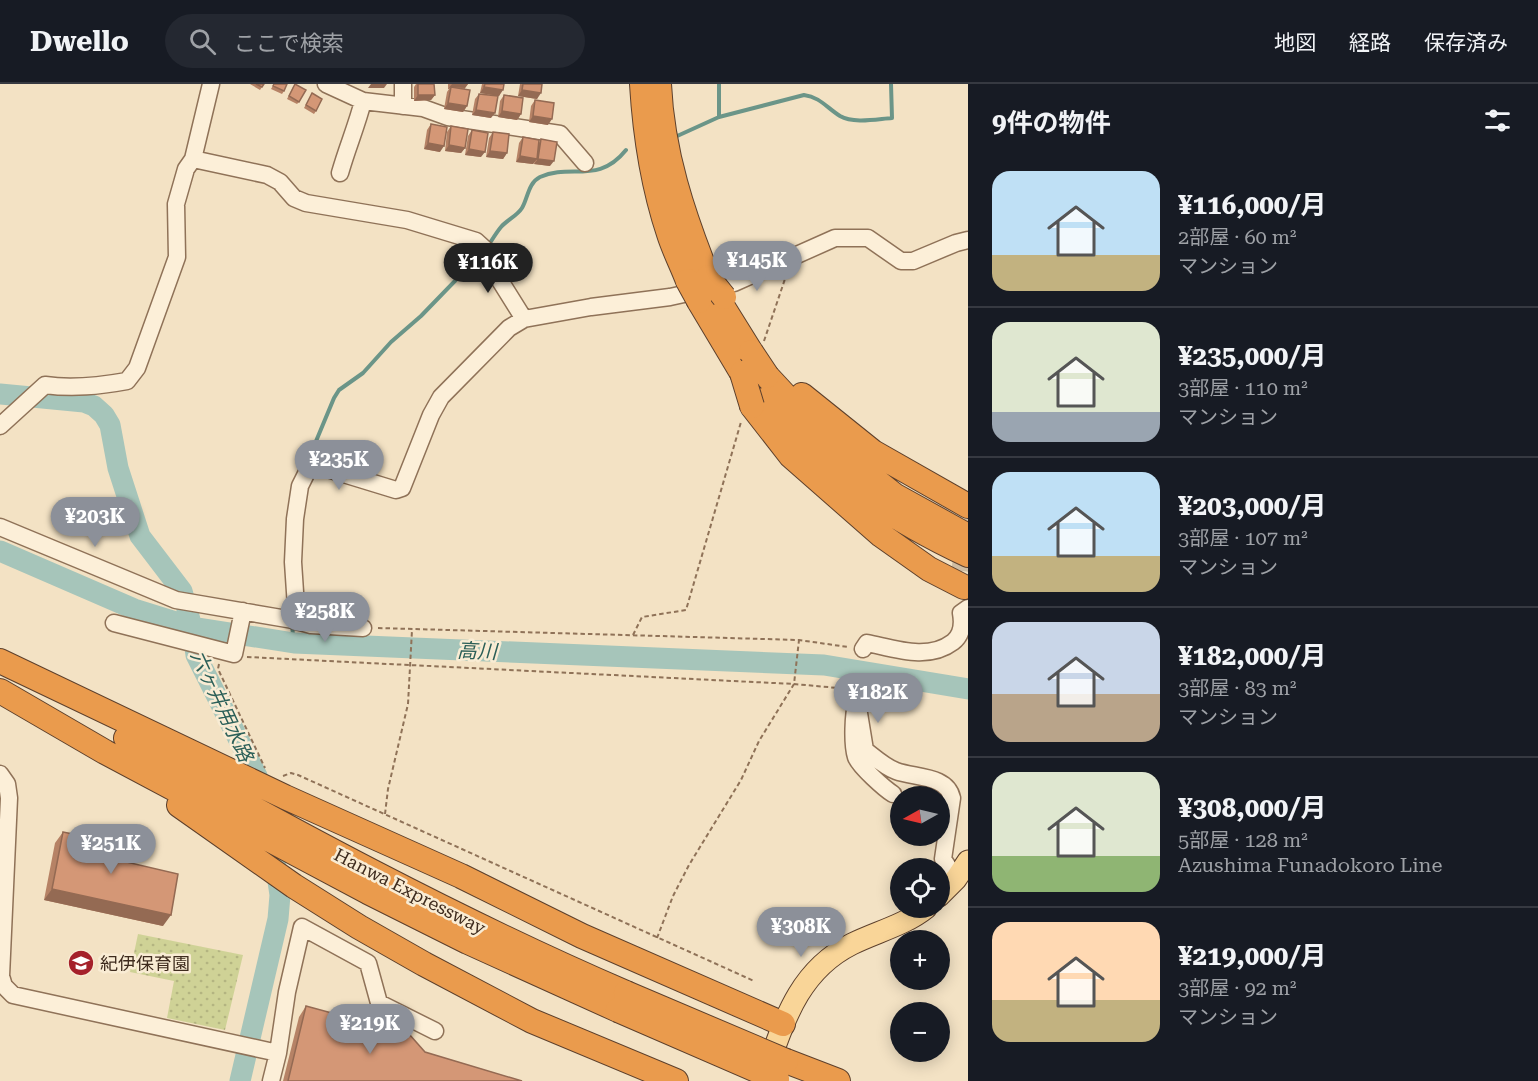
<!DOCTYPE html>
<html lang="ja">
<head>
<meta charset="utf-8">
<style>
  body { margin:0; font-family:"Roboto Serif","Noto Sans JP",serif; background:#242831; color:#f1f3f6; height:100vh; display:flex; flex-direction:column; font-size:22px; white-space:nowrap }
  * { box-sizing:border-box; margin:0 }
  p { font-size:20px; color:#9ea1a6 }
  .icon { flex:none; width:33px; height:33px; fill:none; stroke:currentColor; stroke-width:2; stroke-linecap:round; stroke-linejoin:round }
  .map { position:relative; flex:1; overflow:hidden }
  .sheet { display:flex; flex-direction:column; background:#171b24; width:570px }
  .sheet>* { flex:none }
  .needle { width:39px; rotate:262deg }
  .buttons { position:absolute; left:890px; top:702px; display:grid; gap:12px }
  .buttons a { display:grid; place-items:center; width:60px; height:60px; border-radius:50%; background:#171b24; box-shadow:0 3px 15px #0003; font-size:30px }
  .price { position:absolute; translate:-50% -51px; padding:0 14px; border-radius:21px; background:#8c9099; color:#fff; font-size:20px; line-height:39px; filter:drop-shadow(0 2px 3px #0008) }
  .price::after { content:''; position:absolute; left:50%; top:36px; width:18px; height:14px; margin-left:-9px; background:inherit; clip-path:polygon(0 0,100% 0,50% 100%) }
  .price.on { background:#222; color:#fff }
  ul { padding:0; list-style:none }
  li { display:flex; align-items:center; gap:18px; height:150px; padding:0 24px }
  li+li { border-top:2px solid #363941 }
  li span { display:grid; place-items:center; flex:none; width:168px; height:120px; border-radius:18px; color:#555 }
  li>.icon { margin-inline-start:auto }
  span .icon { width:72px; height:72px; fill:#fffc; stroke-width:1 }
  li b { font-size:26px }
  h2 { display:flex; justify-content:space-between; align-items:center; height:72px; padding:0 24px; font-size:26px }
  header { display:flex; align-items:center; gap:36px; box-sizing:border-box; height:84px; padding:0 30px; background:#171b24; border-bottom:2px solid #363941 }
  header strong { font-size:28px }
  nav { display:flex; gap:33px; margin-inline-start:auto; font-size:21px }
  .search { width:420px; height:54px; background:#242831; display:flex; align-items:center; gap:15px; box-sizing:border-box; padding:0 21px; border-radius:33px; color:#9ea1a6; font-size:22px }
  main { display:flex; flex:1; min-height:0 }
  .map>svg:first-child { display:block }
  .park { fill:url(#park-dots) }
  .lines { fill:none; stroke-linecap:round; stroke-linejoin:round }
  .stream { stroke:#6b9588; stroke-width:4 }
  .river { stroke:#a6c5ba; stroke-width:21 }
  .major-tunnel { stroke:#cfbda3; stroke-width:21; stroke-dasharray:21 10; stroke-linecap:butt }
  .minor-casing { stroke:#8f7258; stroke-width:19 }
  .major-casing { stroke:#5d402c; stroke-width:23 }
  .highway-casing { stroke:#5d402c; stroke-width:26 }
  .path { stroke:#8f7258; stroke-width:2; stroke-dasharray:4.5 3; stroke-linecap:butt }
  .minor { stroke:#fcefd8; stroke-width:16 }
  .major { stroke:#f9d598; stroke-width:21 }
  .highway { stroke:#ea9b4d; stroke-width:24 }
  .highway-bridge-casing { stroke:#5d402c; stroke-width:26; stroke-linecap:butt }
  .highway-bridge { stroke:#ea9b4d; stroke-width:24 }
  .wall { fill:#b68265 }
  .shaded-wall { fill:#946a53 }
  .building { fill:#d49776; stroke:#946a53; stroke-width:1.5 }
  .labels { text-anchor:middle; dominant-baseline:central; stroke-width:5; stroke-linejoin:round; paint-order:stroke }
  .street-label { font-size:18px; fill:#3e2b1d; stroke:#f9ecd4 }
  .poi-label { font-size:18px; fill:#3e2b1d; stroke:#f9ecd4; text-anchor:start }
  .water-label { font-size:20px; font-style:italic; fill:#2b5f58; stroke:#f9ecd4 }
</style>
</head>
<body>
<header>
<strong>Dwello</strong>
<div class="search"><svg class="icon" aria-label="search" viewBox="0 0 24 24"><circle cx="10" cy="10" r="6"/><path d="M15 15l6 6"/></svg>ここで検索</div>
<nav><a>地図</a><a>経路</a><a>保存済み</a></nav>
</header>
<main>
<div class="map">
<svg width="968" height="997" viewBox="0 0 968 997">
  <defs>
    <pattern id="park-dots" width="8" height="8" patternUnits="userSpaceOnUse" patternTransform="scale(1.5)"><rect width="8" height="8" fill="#cfd296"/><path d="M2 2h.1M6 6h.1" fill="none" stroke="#b3b481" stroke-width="1.8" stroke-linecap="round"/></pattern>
  </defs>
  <rect width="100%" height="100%" fill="#f3e2c4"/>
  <!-- park -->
  <path class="park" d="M138,850L243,871L225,946L167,934L174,897L130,888Z"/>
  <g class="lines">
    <!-- stream -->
    <path class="stream" d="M719,32V0
      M675,53L719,33L804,11C820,13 827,24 840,32C854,40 877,35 892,34L891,0
      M488,162C492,156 496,149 501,143C507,136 517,132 522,124C528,114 528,99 540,93C571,79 598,101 626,66
      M309,374L334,314L339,306L363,289L391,258L421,232L483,168
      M292,542L294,559"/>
    <!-- river -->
    <path class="river" d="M0,310L84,318L94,322L104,331L110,341L118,384L140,452L182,507L192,543L196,571L257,692L263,709
      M0,467L134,525L192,543L294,559L824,581L968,605
      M240,997L278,835L280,811L270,743"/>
    <!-- major-tunnel -->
    <path class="major-tunnel" d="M962,487L968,432"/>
    <!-- minor casing -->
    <g class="minor-casing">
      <path id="minor" d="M326,0L363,17L423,24L448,33L560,50L585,79
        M403,0V22
        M193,75L267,91L280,98L294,114L306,119L407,136L476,157L487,167L499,195L524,235
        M340,89C347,64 357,41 363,17
        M0,342L45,301C73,305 99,302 127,297L137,284L177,173L176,120L186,85L193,75L211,0
        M0,443L176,516L293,536L296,523L293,478L295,435L300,402L311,380L396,406L402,404L431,331L441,313L509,244L524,235L591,223L670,213L734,199L835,154H868L901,177H913L956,159L968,156
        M293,536L311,541L363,544
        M114,539L234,570L243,527
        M863,565L867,559C896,565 928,577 953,558C962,551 963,540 961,529L968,524
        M0,690L7,700L9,714L1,892L4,902L13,911L278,969L271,997
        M893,710C885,705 859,682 856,673C852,660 853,630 857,617L865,666C874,673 885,683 896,687C915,694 947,691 952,714L943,775L956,795
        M278,969L287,908L302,843L368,879L379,919L435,947"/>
    </g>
    <!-- major casing -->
    <g class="major-casing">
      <path id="major" d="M939,812L956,795L968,777
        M767,985C785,934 800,886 852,860C876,848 905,841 926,824"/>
    </g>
    <!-- highway casing -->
    <g class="highway-casing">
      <path id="highway" d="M642,0C645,50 653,102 669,150C674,166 682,181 688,197
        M659,0C662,68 683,131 708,193
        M718,215L751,268
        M699,217L742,289
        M767,292L831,361L894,411L968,452
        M802,311L873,368L968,422
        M764,316C785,338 806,361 828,382C868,419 919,448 968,471
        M752,322L791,372L881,451L929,485L964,503
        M0,577L285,713L461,792L582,852L783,940
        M0,607L105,668L368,808L468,858L618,926
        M126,654C289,745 454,835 626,909
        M179,721L294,802L359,843L424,880L532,937L676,997
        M786,977L838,997"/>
    </g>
    <!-- path -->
    <path class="path" d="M764,257L786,192
      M378,544L799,556L848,563
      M633,551L642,533L686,526L741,338
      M247,573L794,600L849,605
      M219,580L218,585L265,684
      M283,692L291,689L298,691L754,897
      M385,730L388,705L408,620L412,546
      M657,854L673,812L689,781L741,696L759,657L794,600L799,556"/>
    <!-- minor -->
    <use href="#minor" class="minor"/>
    <!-- major -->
    <use href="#major" class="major"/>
    <!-- highway -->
    <use href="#highway" class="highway"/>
    <!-- highway-bridge casing -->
    <g class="highway-bridge-casing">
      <path id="highway-bridge" d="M708,193L724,213
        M688,197L699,217
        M751,268L767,292
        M742,289L752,322
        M626,909L786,977
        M618,926L777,995"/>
    </g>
    <!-- highway-bridge -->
    <use href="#highway-bridge" class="highway-bridge"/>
  </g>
  <!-- wall -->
  <path class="wall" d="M250,0H264L260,6Z
    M274,0L284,7L282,10L271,5Z
    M416,0H434L435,11L431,16L414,17V3Z
    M448,0H468L465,4L467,22L463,28L444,25L447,8L449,5H448Z
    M482,0H504L499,12L480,9Z
    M520,0H542L537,15L518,12Z
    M293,3L299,18L297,20L287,15Z
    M312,9L316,27L314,30L304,24Z
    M479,10L491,34L472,31L475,15Z
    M504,11L521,30L517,36L498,33L500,17Z
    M535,16L548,41L529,38L531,22Z
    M431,40L440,68L424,65L427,46Z
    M451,42L465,64L461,69L445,67L447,48Z
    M472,46L481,73L465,71L468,52Z
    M493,48L507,69L503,75L486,73L489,54Z
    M523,53L539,59L541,55L550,82L534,80L535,78L533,80L516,78L519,59Z
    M63,748L122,777L163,842L44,816L55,759Z
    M306,922L425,968L522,997H283L299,933Z"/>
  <!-- shaded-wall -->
  <path class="shaded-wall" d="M371,0H387L384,4H368Z
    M452,0H468L465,4L451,3L448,5Z
    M484,3L503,6L499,12L480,9Z
    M522,6L541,9L537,15L518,12Z
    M418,11H435L431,16L414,17Z
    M448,19L467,22L463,28L444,25Z
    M476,26L495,29L491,34L472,31Z
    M502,27L521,30L517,36L498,33Z
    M533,32L552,35L548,41L529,38Z
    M428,59L444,62L440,68L424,65Z
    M449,61L465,64L461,69L445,67Z
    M469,65L485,68L481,73L465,71Z
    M490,67L507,69L503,75L486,73Z
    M520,72L537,75L533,80L516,78Z
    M538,75L554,77L550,82L534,80Z
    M52,805L171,831L163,842L44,816Z"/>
  <!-- building -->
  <path class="building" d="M256,0H264L262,3Z
    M274,0H287L284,7L273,2Z
    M295,0L306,6L299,18L289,12Z
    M418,0H434L435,11H418Z
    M485,0H504L503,6L484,3Z
    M523,0H542L541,9L522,6Z
    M451,3L470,6L467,22L448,19Z
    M312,9L322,15L316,27L306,21Z
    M479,10L498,12L495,29L476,26Z
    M504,11L523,14L521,30L502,27Z
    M535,16L554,19L552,35L533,32Z
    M431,40L447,43L444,62L428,59Z
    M451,42L468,45L465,64L449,61Z
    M472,46L488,49L485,68L469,65Z
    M493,48L509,50L507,69L490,67Z
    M523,53L539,56L537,75L520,72Z
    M541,55L557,58L554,77L538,75Z
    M63,748L126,761L122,777L178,790L171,831L52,805Z
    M306,922L409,950L425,968L522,997H288Z"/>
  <!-- icons -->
  <defs>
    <g id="school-disc" transform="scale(1.35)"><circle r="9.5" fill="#a5212b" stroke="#f9ecd4"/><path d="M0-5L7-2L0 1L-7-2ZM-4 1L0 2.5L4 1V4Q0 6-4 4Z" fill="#fff"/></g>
  </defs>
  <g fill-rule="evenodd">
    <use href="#school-disc" x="81" y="879"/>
  </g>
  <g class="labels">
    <!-- street labels -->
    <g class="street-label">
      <text transform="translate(410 807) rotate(27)">Hanwa Expressway</text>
    </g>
    <!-- poi labels -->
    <g class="poi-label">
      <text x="100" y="879">紀伊保育園</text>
    </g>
    <!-- water labels -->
    <g class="water-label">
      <text transform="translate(477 567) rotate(2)">高川</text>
      <text transform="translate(222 622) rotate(65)">六ヶ井用水路</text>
    </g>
  </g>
</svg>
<div class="buttons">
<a><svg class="needle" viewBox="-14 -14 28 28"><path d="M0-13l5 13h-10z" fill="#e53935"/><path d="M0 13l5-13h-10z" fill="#9ea1a6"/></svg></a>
<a><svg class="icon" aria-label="locate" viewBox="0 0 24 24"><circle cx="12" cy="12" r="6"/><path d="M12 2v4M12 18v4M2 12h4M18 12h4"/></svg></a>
<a>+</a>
<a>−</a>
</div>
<b class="price" style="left:757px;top:208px">¥145K</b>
<b class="price on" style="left:488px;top:210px">¥116K</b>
<b class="price" style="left:339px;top:407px">¥235K</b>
<b class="price" style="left:95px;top:464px">¥203K</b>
<b class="price" style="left:325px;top:559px">¥258K</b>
<b class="price" style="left:878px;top:640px">¥182K</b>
<b class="price" style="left:111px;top:791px">¥251K</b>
<b class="price" style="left:801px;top:874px">¥308K</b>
<b class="price" style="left:370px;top:971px">¥219K</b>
</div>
<section class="sheet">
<h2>9件の物件<svg class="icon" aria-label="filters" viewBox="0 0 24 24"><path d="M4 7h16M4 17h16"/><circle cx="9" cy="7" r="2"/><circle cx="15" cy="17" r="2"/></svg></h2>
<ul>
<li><span style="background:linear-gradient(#bfe0f5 70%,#c2b280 0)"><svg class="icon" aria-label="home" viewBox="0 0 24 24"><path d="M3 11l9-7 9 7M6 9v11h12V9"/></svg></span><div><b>¥116,000/月</b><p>2部屋 · 60 m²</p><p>マンション</p></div></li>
<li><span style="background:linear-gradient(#dfe7d0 75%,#9aa5b1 0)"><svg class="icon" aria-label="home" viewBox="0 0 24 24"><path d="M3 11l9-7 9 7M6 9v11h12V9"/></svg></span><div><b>¥235,000/月</b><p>3部屋 · 110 m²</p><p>マンション</p></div></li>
<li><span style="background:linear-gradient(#bfe0f5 70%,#c2b280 0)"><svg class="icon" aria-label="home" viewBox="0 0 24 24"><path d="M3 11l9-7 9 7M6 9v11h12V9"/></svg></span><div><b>¥203,000/月</b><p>3部屋 · 107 m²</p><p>マンション</p></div></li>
<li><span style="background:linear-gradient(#c9d6e8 60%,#b9a48a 0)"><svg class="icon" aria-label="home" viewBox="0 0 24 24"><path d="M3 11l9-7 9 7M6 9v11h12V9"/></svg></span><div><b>¥182,000/月</b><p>3部屋 · 83 m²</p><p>マンション</p></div></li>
<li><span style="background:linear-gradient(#dfe7d0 70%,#8fb573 0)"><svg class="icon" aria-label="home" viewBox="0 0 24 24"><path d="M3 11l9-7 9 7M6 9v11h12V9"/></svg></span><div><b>¥308,000/月</b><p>5部屋 · 128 m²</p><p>Azushima Funadokoro Line</p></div></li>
<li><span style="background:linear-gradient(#ffd9b3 65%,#c2b280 0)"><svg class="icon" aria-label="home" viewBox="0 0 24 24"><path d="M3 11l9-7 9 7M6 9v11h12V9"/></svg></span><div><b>¥219,000/月</b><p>3部屋 · 92 m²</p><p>マンション</p></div></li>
</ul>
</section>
</main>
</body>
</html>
